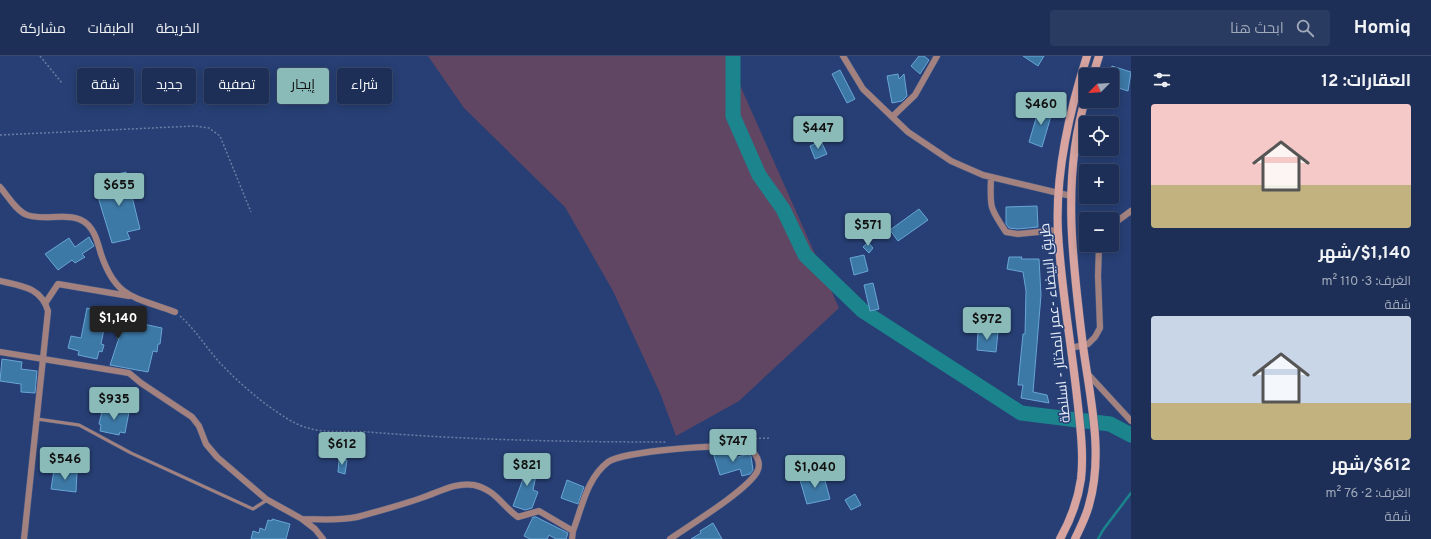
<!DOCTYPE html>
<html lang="ar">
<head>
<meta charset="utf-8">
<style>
  body { margin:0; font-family:Overpass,Cairo,sans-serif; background:#2a3b61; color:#f1f3f6; direction:rtl; height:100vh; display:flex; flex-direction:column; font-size:15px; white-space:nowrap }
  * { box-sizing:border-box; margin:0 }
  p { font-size:13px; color:#a0a9ba }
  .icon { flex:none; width:22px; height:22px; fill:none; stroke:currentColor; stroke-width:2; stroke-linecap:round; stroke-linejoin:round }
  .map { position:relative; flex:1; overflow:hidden; direction:ltr }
  .sheet { display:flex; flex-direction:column; background:#1d2f57; width:300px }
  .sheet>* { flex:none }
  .banner { position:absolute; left:12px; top:12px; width:380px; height:36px; direction:rtl; display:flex; gap:8px }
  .needle { width:26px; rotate:246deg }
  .fabs { position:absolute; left:1079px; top:12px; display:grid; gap:8px }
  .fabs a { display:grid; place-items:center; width:40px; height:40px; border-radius:4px; background:#1d2f57; box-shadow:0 2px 10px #0003,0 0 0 1px #3b4a6d; font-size:20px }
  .price { position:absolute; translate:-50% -34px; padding:0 9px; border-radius:4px; background:#8bbbb9; color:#111; font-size:13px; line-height:26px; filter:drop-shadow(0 1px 2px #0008) }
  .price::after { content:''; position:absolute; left:50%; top:24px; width:12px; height:9px; margin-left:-6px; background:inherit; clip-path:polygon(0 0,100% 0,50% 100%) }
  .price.current { background:#222; color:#fff }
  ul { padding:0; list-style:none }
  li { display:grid; align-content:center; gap:8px; height:212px; padding:0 20px }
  li span { display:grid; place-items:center; height:124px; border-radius:4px; color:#555 }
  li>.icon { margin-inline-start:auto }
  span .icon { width:72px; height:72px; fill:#fffc; stroke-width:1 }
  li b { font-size:17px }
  h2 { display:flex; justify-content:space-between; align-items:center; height:48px; padding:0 20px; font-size:17px }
  .chip { padding:0 14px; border-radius:4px; background:#1d2f57; box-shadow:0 2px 10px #0003,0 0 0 1px #3b4a6d; font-size:14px; line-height:36px }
  .chip.current { background:#8bbbb9; color:#111 }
  header { display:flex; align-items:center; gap:24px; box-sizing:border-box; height:56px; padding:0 20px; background:#1d2f57; border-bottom:1px solid #3b4a6d }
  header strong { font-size:19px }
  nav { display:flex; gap:22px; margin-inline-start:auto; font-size:14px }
  .search { width:280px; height:36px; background:#2a3b61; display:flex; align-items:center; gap:10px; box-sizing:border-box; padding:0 14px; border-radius:4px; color:#a0a9ba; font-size:15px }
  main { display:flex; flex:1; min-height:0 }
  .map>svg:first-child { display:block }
  .green { fill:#614663 }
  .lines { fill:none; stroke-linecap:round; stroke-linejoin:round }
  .stream { stroke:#1b848d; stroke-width:2.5 }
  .river { stroke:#1b848d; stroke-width:15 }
  .building { fill:#3d79a7; stroke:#69a5d6 }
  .lane-casing { stroke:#465b89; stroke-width:4 }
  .street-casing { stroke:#465b89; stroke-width:7 }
  .secondary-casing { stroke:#465b89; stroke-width:9 }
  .path { stroke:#6b7da4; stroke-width:1.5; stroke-dasharray:2 2; stroke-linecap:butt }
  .lane { stroke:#a2817f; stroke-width:3 }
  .street { stroke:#a2817f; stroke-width:6 }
  .secondary { stroke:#d7a4a0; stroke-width:8 }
  .labels { text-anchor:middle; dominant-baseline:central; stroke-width:3; stroke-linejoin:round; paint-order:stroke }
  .street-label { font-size:14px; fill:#e6edfa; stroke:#273f74 }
</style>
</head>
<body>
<header>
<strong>Homiq</strong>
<div class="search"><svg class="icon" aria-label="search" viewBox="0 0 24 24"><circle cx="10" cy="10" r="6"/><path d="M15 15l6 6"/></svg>ابحث هنا</div>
<nav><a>الخريطة</a><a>الطبقات</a><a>مشاركة</a></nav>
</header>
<main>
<section class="sheet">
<h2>العقارات: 12<svg class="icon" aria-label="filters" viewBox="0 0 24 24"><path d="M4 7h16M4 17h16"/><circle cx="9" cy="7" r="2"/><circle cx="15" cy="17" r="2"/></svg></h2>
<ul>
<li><span style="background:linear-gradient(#f6c9c9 65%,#c2b280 0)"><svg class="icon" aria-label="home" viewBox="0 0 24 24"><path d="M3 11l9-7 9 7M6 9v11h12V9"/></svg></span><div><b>$1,140/شهر</b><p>الغرف: 3 · 110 m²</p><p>شقة</p></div></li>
<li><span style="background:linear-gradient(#c9d6e8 70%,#c2b280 0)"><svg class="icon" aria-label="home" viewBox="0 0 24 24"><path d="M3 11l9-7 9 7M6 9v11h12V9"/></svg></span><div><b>$612/شهر</b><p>الغرف: 2 · 76 m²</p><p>شقة</p></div></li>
</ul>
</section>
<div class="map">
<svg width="1131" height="483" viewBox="0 0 1131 483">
  <rect width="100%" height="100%" fill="#273f74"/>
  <!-- green -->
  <path class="green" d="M428,0H727L839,252L739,345L676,380L660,337L613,235L565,151L464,52Z"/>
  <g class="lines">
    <!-- stream -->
    <path class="stream" d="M1098,483L1103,474L1131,437"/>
    <!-- river -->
    <path class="river" d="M733,0V60L759,119L783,153L805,199L863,255L1021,357L1110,368L1131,379"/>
  </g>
  <!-- building -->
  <path class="building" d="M919,0H924L929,4L920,18L911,10Z
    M1023,0H1044L1038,10Z
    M1112,10L1131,16L1128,35L1112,30V19H1109Z
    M840,14L855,43L847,47L832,18Z
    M898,18L899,23L904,18L907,40L902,45L892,47L887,20Z
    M1040,49L1053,53L1042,91L1029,86Z
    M821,85L827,98L815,103L810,90Z
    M126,116L140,173L127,176L130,183L112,187L98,141L106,140L101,122Z
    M1037,150L1038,171L1018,173L1009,172L1006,168V151Z
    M919,153L928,164L898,185L890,174Z
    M89,181L94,190L82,198L85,201L75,207L72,204L58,214L45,198L69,182L75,191Z
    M868,186L873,192L869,197L863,191Z
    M864,199L868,215L854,219L850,202Z
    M1009,201H1022L1021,203H1039L1041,239L1033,336L1047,339L1049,347L1021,342L1023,329H1018L1023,278H1025L1026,235L1023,216L1007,213Z
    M873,227L879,253L870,255L864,229Z
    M87,252L110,258V261L162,272L160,288H158L157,296L153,295L148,316L110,309L119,282H117L118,276L104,273L101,288L104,289L102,296L99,295L97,303L78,299L79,295L68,292L71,280L81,282Z
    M978,274L998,276L996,296L977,294Z
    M2,303L22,306L21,313L37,315L35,337L21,336V328L0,325Z
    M103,351L129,356L125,377L120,376L119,379L100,375L101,369L99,368Z
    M720,395H729L731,403L748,398L751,400L753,414L750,418L742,420L740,413L720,419L713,397Z
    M339,404H347L345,418L338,416Z
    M522,406L538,410L533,434L538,436L532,452L525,454L513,450L523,423L519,422Z
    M813,412L819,423L824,421L830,443L807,448L800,424L811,422L808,417Z
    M54,414L77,416L76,436L51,433Z
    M567,424L584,431L578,448L561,442Z
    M855,438L861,449L851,454L845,444Z
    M533,461H536L568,477L566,483H556L549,479L547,483H530L524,480Z
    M272,463L290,468L286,483H251L253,475L259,477L260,472L265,474L268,464L272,465Z
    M713,467L722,483H691L701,477L700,475Z"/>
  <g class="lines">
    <!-- lane casing -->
    <g class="lane-casing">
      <path id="lane" d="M37,363L79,369L131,397L253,453L267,444"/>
    </g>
    <!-- street casing -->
    <g class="street-casing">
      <path id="street" d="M843,0L863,33L908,76L951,105L983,119L1071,140
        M892,61L915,39L937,0
        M991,121C990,151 989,151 1006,176L1018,178L1058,174
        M0,131C8,140 16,155 27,159C46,166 71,154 87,168C95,175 98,188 101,198C116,243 135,241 175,256
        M1112,169L1131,155
        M0,225C21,230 41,231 48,255L24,483
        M46,246L58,228L129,240
        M1071,292L1088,288L1095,281L1100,272L1098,220L1099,189
        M0,296L129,317L141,327L192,361L199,370L206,388L217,401L266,443L302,463L315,473L323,483
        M1087,317L1131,365
        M302,463C320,463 339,465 357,461C379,455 402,449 424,441C441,435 456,426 474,429C496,434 502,450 518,461L539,455L573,475L572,483
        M573,475C582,451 587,422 608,406C622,395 728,387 746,392C756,395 762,407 757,416C746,435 690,469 670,483"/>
    </g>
    <!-- secondary casing -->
    <g class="secondary-casing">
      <path id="secondary" d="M1093,19L1099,0
        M1060,483C1070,465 1078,444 1081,423C1084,397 1080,368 1077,341C1071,286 1061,231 1058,176C1055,117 1069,56 1087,0
        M1075,483C1080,472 1086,461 1089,449C1104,398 1090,342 1083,290C1073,209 1061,121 1086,41"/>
    </g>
    <!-- path -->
    <path class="path" d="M40,0L62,27
      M0,79L195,70L209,72L220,80L251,156
      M180,260C196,274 207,293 221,308C241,329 271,355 297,368C320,379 344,374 368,376C468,384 568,386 667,386
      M739,383L771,382"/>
    <!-- lane -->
    <use href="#lane" class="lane"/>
    <!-- street -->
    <use href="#street" class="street"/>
    <!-- secondary -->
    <use href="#secondary" class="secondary"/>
  </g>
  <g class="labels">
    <!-- street labels -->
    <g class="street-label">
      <text transform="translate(1056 267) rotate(-96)">طريق البيضاء -عمر المختار - اسلنطة</text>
    </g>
  </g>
</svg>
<div class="fabs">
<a><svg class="needle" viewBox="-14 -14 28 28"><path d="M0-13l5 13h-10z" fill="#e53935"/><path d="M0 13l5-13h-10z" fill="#a0a9ba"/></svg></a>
<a><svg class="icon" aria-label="locate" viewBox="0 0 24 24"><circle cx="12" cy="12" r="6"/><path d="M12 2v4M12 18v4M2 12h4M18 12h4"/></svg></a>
<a>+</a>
<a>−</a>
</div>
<b class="price" style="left:1041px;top:70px">$460</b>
<b class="price" style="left:818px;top:94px">$447</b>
<b class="price" style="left:119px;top:151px">$655</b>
<b class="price" style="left:868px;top:191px">$571</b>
<b class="price current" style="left:118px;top:284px">$1,140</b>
<b class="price" style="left:987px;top:285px">$972</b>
<b class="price" style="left:114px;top:365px">$935</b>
<b class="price" style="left:733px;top:407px">$747</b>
<b class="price" style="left:342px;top:410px">$612</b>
<b class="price" style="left:65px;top:425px">$546</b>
<b class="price" style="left:527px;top:431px">$821</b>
<b class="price" style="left:815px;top:433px">$1,040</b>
<div class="banner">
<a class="chip">شراء</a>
<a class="chip current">إيجار</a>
<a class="chip">تصفية</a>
<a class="chip">جديد</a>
<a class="chip">شقة</a>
</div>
</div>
</main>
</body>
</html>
